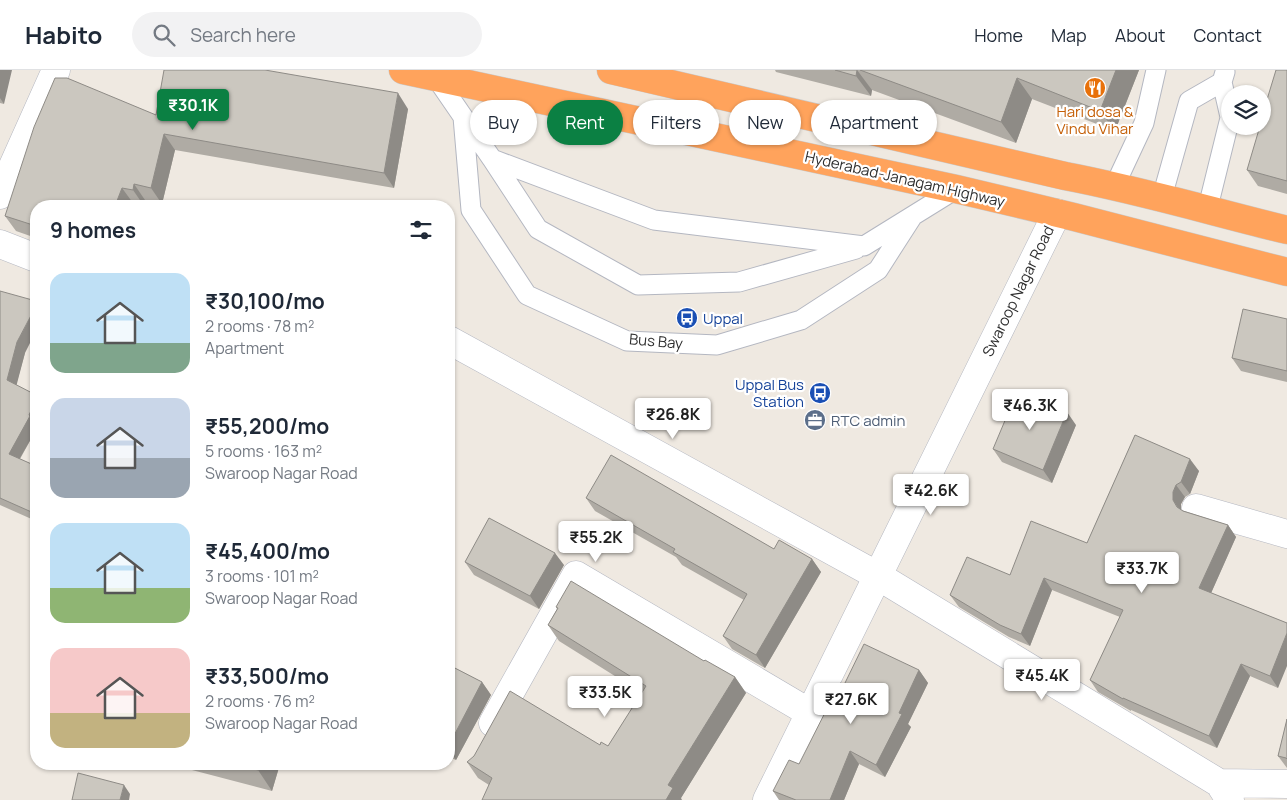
<!DOCTYPE html>
<html lang="en">
<head>
<meta charset="utf-8">
<style>
  body { margin:0; font-family:Manrope,sans-serif; background:#f2f2f3; color:#1f2937; height:100vh; display:flex; flex-direction:column; font-size:19px; white-space:nowrap }
  * { box-sizing:border-box; margin:0 }
  p { font-size:16px; color:#747a83 }
  .icon { flex:none; width:28px; height:28px; fill:none; stroke:currentColor; stroke-width:2; stroke-linecap:round; stroke-linejoin:round }
  .map { position:relative; flex:1; overflow:hidden }
  .drawer { position:absolute; left:30px; top:130px; width:425px; height:570px; display:flex; flex-direction:column; background:#fff; border-radius:20px; box-shadow:0 1px 4px #0004 }
  .drawer>* { flex:none }
  .banner { position:absolute; left:470px; top:30px; width:475px; height:45px; display:flex; gap:10px }
  .buttons { position:absolute; left:1221px; top:15px; display:grid; gap:10px }
  .buttons a { display:grid; place-items:center; width:50px; height:50px; border-radius:50%; background:#fff; box-shadow:0 1px 4px #0004; font-size:25px }
  .price { position:absolute; translate:-50% -42px; padding:0 11px; border-radius:5px; background:#fff; color:#222; font-size:16px; line-height:32px; filter:drop-shadow(0 1px 2px #0008) }
  .price::after { content:''; position:absolute; left:50%; top:30px; width:15px; height:11px; margin-left:-8px; background:inherit; clip-path:polygon(0 0,100% 0,50% 100%) }
  .price.on { background:#0b8043; color:#fff }
  ul { padding:0; list-style:none }
  li { display:flex; align-items:center; gap:15px; height:125px; padding:0 20px }
  li span { display:grid; place-items:center; flex:none; width:140px; height:100px; border-radius:15px; color:#555 }
  li>.icon { margin-inline-start:auto }
  span .icon { width:60px; height:60px; fill:#fffc; stroke-width:1 }
  li b { font-size:21px }
  h2 { display:flex; justify-content:space-between; align-items:center; height:60px; padding:0 20px; font-size:21px }
  .chip { padding:0 18px; border-radius:22px; background:#fff; box-shadow:0 1px 4px #0004; font-size:18px; line-height:45px }
  .chip.on { background:#0b8043; color:#fff }
  header { display:flex; align-items:center; gap:30px; box-sizing:border-box; height:70px; padding:0 25px; background:#fff; border-bottom:1px solid #e0e1e3 }
  header strong { font-size:24px }
  nav { display:flex; gap:28px; margin-inline-start:auto; font-size:18px }
  .search { width:350px; height:45px; background:#f2f2f3; display:flex; align-items:center; gap:12px; box-sizing:border-box; padding:0 18px; border-radius:28px; color:#747a83; font-size:19px }
  .map>svg:first-child { display:block }
  .lines { fill:none; stroke-linecap:round; stroke-linejoin:round }
  .lane-casing { stroke:#b4b7c1; stroke-width:21 }
  .street-casing { stroke:#b4b7c1; stroke-width:29 }
  .highway-casing { stroke:#c9c9c9; stroke-width:29 }
  .lane { stroke:#fff; stroke-width:19 }
  .street { stroke:#fff; stroke-width:28 }
  .highway { stroke:#ffa35c; stroke-width:28 }
  .wall { fill:#afaba4 }
  .shaded-wall { fill:#8e8b86 }
  .building { fill:#cbc7bf; stroke:#8e8b86 }
  .labels { text-anchor:middle; dominant-baseline:central; stroke-width:4.5; stroke-linejoin:round; paint-order:stroke }
  .food-label { font-size:15px; fill:#c56008; stroke:#fff }
  .street-label { font-size:15px; fill:#2e2e2e; stroke:#fff }
  .transit-label { font-size:15px; fill:#164399; stroke:#fff; text-anchor:start }
  .service-label { font-size:15px; fill:#4e5e75; stroke:#fff; text-anchor:start }
</style>
</head>
<body>
<header>
<strong>Habito</strong>
<div class="search"><svg class="icon" aria-label="search" viewBox="0 0 24 24"><circle cx="10" cy="10" r="6"/><path d="M15 15l6 6"/></svg>Search here</div>
<nav><a>Home</a><a>Map</a><a>About</a><a>Contact</a></nav>
</header>
<div class="map">
<svg width="1287" height="730" viewBox="0 0 1287 730">
  <rect width="100%" height="100%" fill="#efe9e1"/>
  <g class="lines">
    <!-- lane casing -->
    <g class="lane-casing">
      <path id="lane" d="M1225,2L1222,12L1230,47
        M435,6L492,89L654,150L864,176L956,119
        M463,47L471,140L527,225L627,271L717,275L801,250L878,200L912,147
        M492,89L538,159L638,215L739,212L856,179
        M1115,115L1144,53L1156,0
        M1162,127L1189,31L1222,12
        M1207,141L1230,48"/>
    </g>
    <!-- street casing -->
    <g class="street-casing">
      <path id="street" d="M0,125L56,0
        M0,174L36,188
        M449,270L878,506L1219,713L1230,730
        M1196,438L1287,464
        M493,653L576,505L810,643
        M1219,713L1287,714
        M767,730L1057,143"/>
    </g>
    <!-- highway casing -->
    <g class="highway-casing">
      <path id="highway" d="M403,0L956,119L1074,147L1287,202
        M611,0L1065,106C1140,120 1213,142 1287,160"/>
    </g>
    <!-- lane -->
    <use href="#lane" class="lane"/>
    <!-- street -->
    <use href="#street" class="street"/>
    <!-- highway -->
    <use href="#highway" class="highway"/>
  </g>
  <!-- wall -->
  <path class="wall" d="M0,0L4,34L0,33Z
    M775,0H1139L1115,61L1032,29L1016,73L872,20L871,26L776,2Z
    M1287,0V124L1258,116L1247,100Z
    M408,39L394,118L175,80L162,134L145,130L144,136L133,133L132,136H36V168L16,161L5,146L156,45Z
    M0,221L25,283L16,315L36,325V360L20,389L36,396V451L0,435Z
    M1287,249V312L1241,301L1232,288Z
    M1076,355L1052,413L1002,392L993,379Z
    M1135,365L1199,401L1190,424L1185,427L1181,434V440L1228,455L1236,467L1211,523L1287,553L1278,618L1250,606L1217,678L1131,640V641L1098,622L1090,610L1120,547L1052,520L1030,576L1009,567L959,537L950,525L1010,505L1087,473Z
    M586,428L812,489L821,502L765,598L732,579L723,566L744,530L682,495L676,487L595,441Z
    M465,492L564,495L539,539L474,505Z
    M556,537L704,591L735,607L746,623L681,728L489,715L478,708L467,692L600,675L608,676L642,623L559,571L548,555L557,539Z
    M449,595L482,612L491,625L456,690L449,687Z
    M919,600L928,613L908,654L911,657L885,707L859,694L844,730H779L773,721L799,694L844,615Z
    M1287,649V698L1278,686Z
    M169,694H280L272,721Z"/>
  <!-- shaded-wall -->
  <path class="shaded-wall" d="M0,0H12L4,34L0,28Z
    M857,0L872,20L871,26L856,6Z
    M1116,0H1139L1115,61L1100,41Z
    M1017,8L1032,29L1016,73L1001,52Z
    M398,23L408,39L394,118L384,103Z
    M164,64L175,80L162,134L151,118Z
    M134,114L145,130L144,136L133,120Z
    M122,118L133,133L132,136H115Z
    M36,236V261L25,283L15,321L7,310L17,272Z
    M36,330V360L16,395L9,384Z
    M1067,342L1076,355L1052,413L1043,400Z
    M1190,389L1199,401L1190,424L1181,412Z
    M1176,415L1185,427L1181,434V442L1173,430V422Z
    M1228,455L1236,467L1208,530L1199,518Z
    M555,483L564,495L539,539L530,526Z
    M812,489L821,502L765,598L756,585Z
    M1044,508L1052,520L1030,576L1021,564Z
    M1287,563V596L1278,618L1270,606Z
    M1241,594L1250,606L1217,678L1209,666Z
    M919,600L928,613L908,654L911,657L885,707L876,695L899,643Z
    M735,607L746,623L681,728L682,730H666L668,715Z
    M482,612L491,625L456,690L449,680V675Z
    M850,681L859,694L844,730H830Z
    M259,694H280L272,721L258,700Z
    M124,715L130,724L129,730H120Z"/>
  <!-- building -->
  <path class="building" d="M164,0H265L398,23L384,103L164,64L151,118L134,114L133,120L122,118L115,136H36V156L5,146L34,57L55,8H67L156,45Z
    M835,0H857L856,6Z
    M860,0H1116L1100,41L1017,8L1001,52Z
    M1276,0H1287V111L1247,100L1260,56H1262V46Z
    M0,221L36,231V236L17,272L7,310L36,325V330L29,345L30,346L9,384L36,396V444L0,428Z
    M1243,239L1287,249V301L1232,288Z
    M1017,322L1067,342L1043,400L993,379Z
    M1135,365L1190,389L1181,412L1176,415L1173,422V430L1177,437L1183,441L1228,455L1199,518L1287,553V563L1270,606L1241,594L1209,666L1123,628V629L1090,610L1123,540L1044,508L1021,564L1000,555L950,525L967,487L1010,505L1031,451L1087,473Z
    M611,385L774,479L779,470L812,489L756,585L723,566L747,524L673,482L675,479L586,428Z
    M489,448L555,483L530,526L465,492Z
    M571,511L704,591L705,590L735,607L668,715L673,718L666,730H482L492,708L467,692L474,686L510,621L600,675L601,672L608,676L646,616L548,555L558,538L556,537Z
    M864,574L919,600L899,643L902,644L876,695L850,681L830,730H796L773,721L789,690L799,694L840,613L844,615Z
    M449,595L482,612L449,675Z
    M1287,649V689L1286,688L1278,686Z
    M235,694H259L258,700Z
    M78,703L124,715L120,730H72Z"/>
  <!-- icons -->
  <defs>
    <g id="restaurant-disc" transform="scale(1.125)"><circle r="9.5" fill="#e8710a" stroke="#fff"/><path d="M-5-6h1v4h1v-4h1v4h1v-4h1v5L-1.5 .5V6h-2V.5L-5-1ZM5-6V6H3V1.5H1.5Q1.5-4 5-6Z" fill="#fff"/></g>
    <g id="bus-disc" transform="scale(1.125)"><circle r="9.5" fill="#1a4fb4" stroke="#fff"/><path d="M-5-6H5V4H4V6H2V4H-2V6H-4V4H-5ZM-3.5-4V0h7V-4ZM-3.5 1.2v1.5H-2V1.2ZM2 1.2v1.5H3.5V1.2Z" fill="#fff"/></g>
    <g id="office-disc" transform="scale(1.125)"><circle r="9.5" fill="#5c6f8a" stroke="#fff"/><path d="M-6-3h4V-5.5h4V-3h4V5H-6ZM-1-4.5V-3h2v-1.5ZM-6 0V1H6V0Z" fill="#fff"/></g>
  </defs>
  <g fill-rule="evenodd">
    <use href="#restaurant-disc" x="1095" y="18"/>
    <use href="#bus-disc" x="687" y="248"/>
    <use href="#bus-disc" x="820" y="323"/>
    <use href="#office-disc" x="815" y="350"/>
  </g>
  <g class="labels">
    <!-- food labels -->
    <g class="food-label">
      <text x="1095" y="41">Hari dosa &amp;<tspan x="1095" dy="17">Vindu Vihar</tspan></text>
    </g>
    <!-- street labels -->
    <g class="street-label">
      <text transform="translate(905 109) rotate(13)">Hyderabad-Janagam Highway</text>
      <text transform="translate(1018 221) rotate(-64)">Swaroop Nagar Road</text>
      <text transform="translate(656 271) rotate(5)">Bus Bay</text>
    </g>
    <!-- transit labels -->
    <g class="transit-label">
      <text x="703" y="248">Uppal</text>
      <text x="804" y="314" text-anchor="end">Uppal Bus<tspan x="804" dy="17">Station</tspan></text>
    </g>
    <!-- service labels -->
    <g class="service-label">
      <text x="831" y="350">RTC admin</text>
    </g>
  </g>
</svg>
<div class="buttons">
<a><svg class="icon" aria-label="layers" viewBox="0 0 24 24"><path d="M12 4l9 5-9 5-9-5zM3 14l9 5 9-5"/></svg></a>
</div>
<b class="price on" style="left:193px;top:61px">₹30.1K</b>
<b class="price" style="left:1030px;top:361px">₹46.3K</b>
<b class="price" style="left:673px;top:370px">₹26.8K</b>
<b class="price" style="left:931px;top:446px">₹42.6K</b>
<b class="price" style="left:596px;top:493px">₹55.2K</b>
<b class="price" style="left:1142px;top:524px">₹33.7K</b>
<b class="price" style="left:1042px;top:631px">₹45.4K</b>
<b class="price" style="left:605px;top:648px">₹33.5K</b>
<b class="price" style="left:851px;top:655px">₹27.6K</b>
<div class="banner">
<a class="chip">Buy</a>
<a class="chip on">Rent</a>
<a class="chip">Filters</a>
<a class="chip">New</a>
<a class="chip">Apartment</a>
</div>
<section class="drawer">
<h2>9 homes<svg class="icon" aria-label="filters" viewBox="0 0 24 24"><path d="M4 7h16M4 17h16"/><circle cx="9" cy="7" r="2"/><circle cx="15" cy="17" r="2"/></svg></h2>
<ul>
<li><span style="background:linear-gradient(#bfe0f5 70%,#7fa58c 0)"><svg class="icon" aria-label="home" viewBox="0 0 24 24"><path d="M3 11l9-7 9 7M6 9v11h12V9"/></svg></span><div><b>₹30,100/mo</b><p>2 rooms · 78 m²</p><p>Apartment</p></div></li>
<li><span style="background:linear-gradient(#c9d6e8 60%,#9aa5b1 0)"><svg class="icon" aria-label="home" viewBox="0 0 24 24"><path d="M3 11l9-7 9 7M6 9v11h12V9"/></svg></span><div><b>₹55,200/mo</b><p>5 rooms · 163 m²</p><p>Swaroop Nagar Road</p></div></li>
<li><span style="background:linear-gradient(#bfe0f5 65%,#8fb573 0)"><svg class="icon" aria-label="home" viewBox="0 0 24 24"><path d="M3 11l9-7 9 7M6 9v11h12V9"/></svg></span><div><b>₹45,400/mo</b><p>3 rooms · 101 m²</p><p>Swaroop Nagar Road</p></div></li>
<li><span style="background:linear-gradient(#f6c9c9 65%,#c2b280 0)"><svg class="icon" aria-label="home" viewBox="0 0 24 24"><path d="M3 11l9-7 9 7M6 9v11h12V9"/></svg></span><div><b>₹33,500/mo</b><p>2 rooms · 76 m²</p><p>Swaroop Nagar Road</p></div></li>
</ul>
</section>
</div>
</body>
</html>
